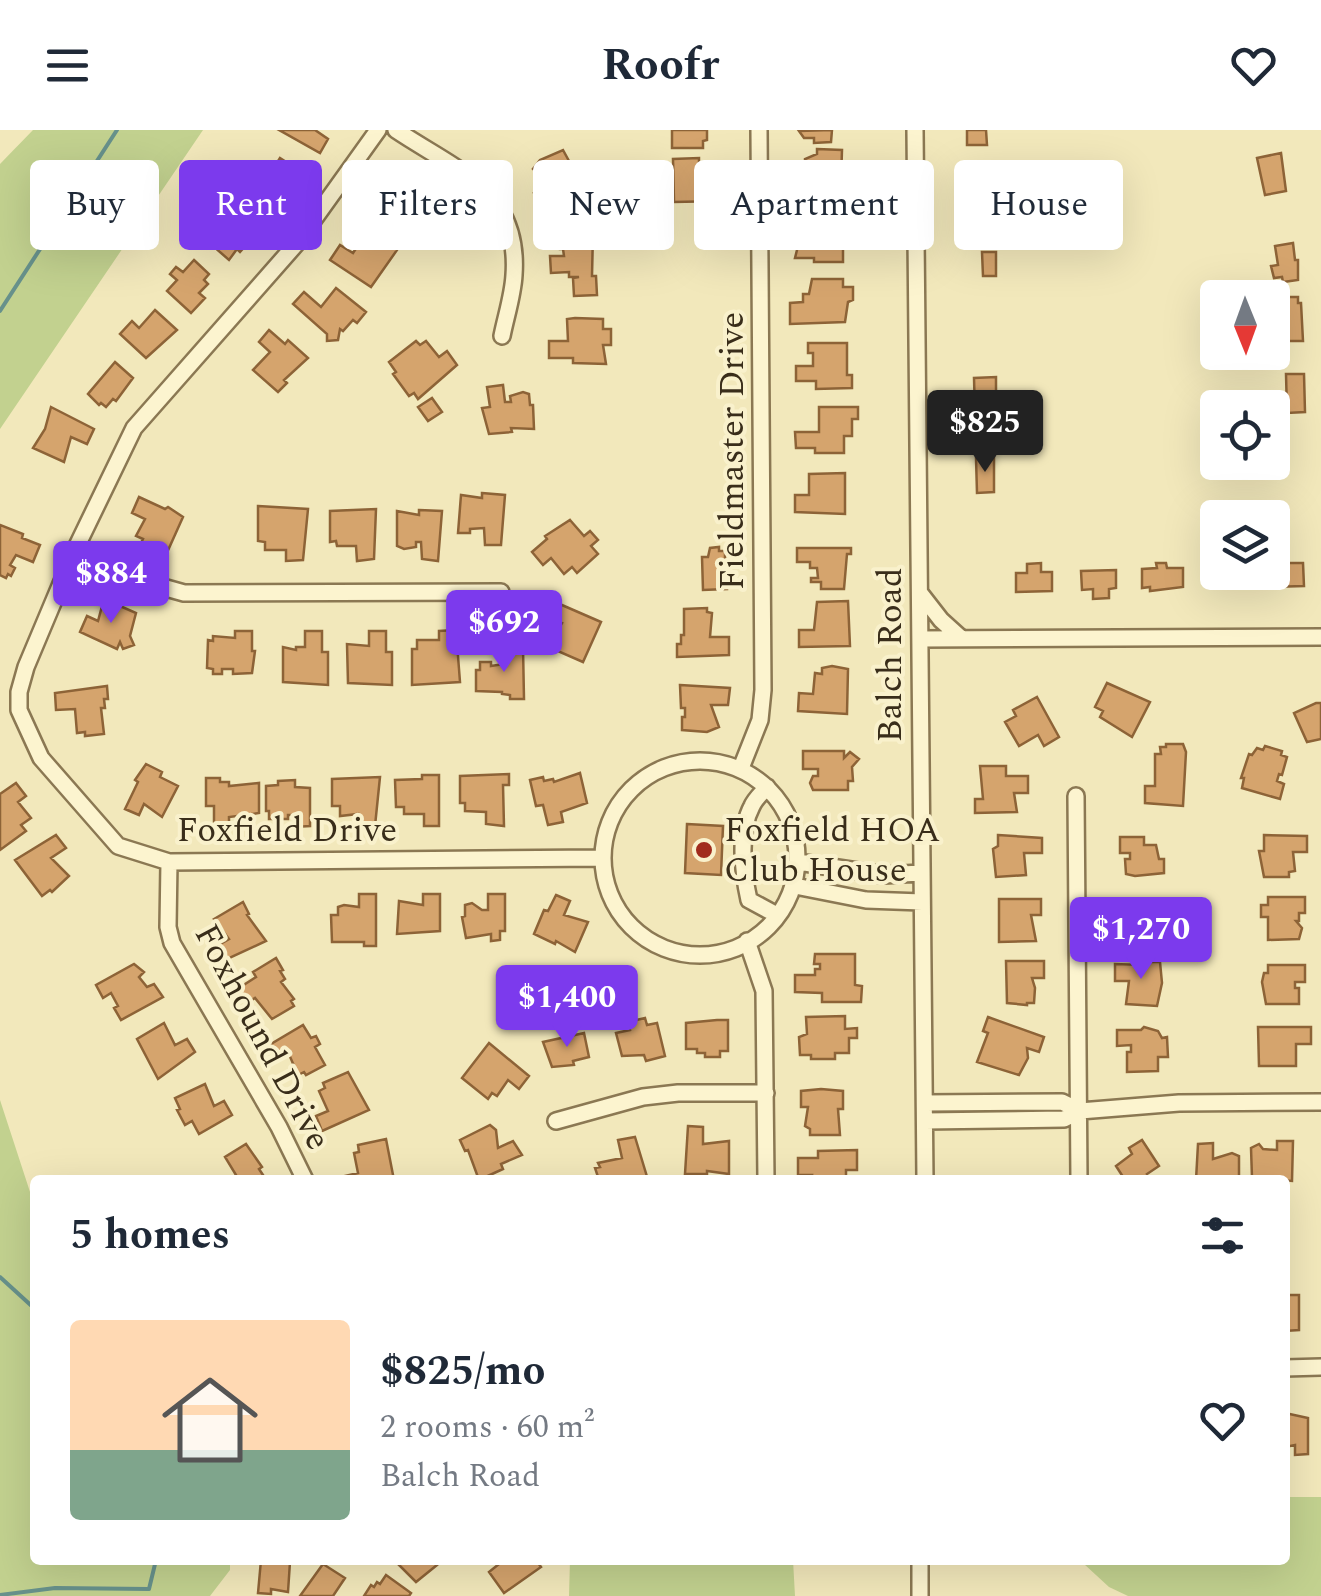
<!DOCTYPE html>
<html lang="en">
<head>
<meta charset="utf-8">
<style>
  body { margin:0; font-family:Spectral,serif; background:#f6f6f7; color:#1f2937; height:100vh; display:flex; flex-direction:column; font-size:38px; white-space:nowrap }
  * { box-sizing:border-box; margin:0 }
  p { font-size:32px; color:#747a83 }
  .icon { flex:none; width:55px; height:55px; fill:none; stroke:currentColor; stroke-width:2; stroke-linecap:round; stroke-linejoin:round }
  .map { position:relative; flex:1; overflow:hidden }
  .details { position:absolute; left:30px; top:1045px; width:1260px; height:390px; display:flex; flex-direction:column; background:#fff; border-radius:10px; box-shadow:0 10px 40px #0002 }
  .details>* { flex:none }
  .top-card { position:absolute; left:30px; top:30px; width:1262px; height:90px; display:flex; gap:20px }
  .needle { width:65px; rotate:179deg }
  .buttons { position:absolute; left:1200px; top:150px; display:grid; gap:20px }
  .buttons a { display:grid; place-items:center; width:90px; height:90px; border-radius:10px; background:#fff; box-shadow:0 10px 40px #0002; font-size:50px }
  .price { position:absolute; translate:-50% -85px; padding:0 22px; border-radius:10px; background:#7c3aed; color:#fff; font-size:32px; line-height:65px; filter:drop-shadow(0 2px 5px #0008) }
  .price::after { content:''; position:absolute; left:50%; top:60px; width:30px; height:22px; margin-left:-15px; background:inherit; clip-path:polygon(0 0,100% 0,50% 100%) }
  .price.current { background:#222; color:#fff }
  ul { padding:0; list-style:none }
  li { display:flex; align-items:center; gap:30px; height:250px; padding:0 40px }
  li span { display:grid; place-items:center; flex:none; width:280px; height:200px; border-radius:10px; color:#555 }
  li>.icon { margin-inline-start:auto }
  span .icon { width:120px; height:120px; fill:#fffc; stroke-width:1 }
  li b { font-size:42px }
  h2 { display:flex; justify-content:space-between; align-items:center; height:120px; padding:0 40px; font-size:42px }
  .tag { padding:0 35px; border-radius:10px; background:#fff; box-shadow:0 10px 40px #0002; font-size:35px; line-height:90px }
  .tag.current { background:#7c3aed; color:#fff }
  header { display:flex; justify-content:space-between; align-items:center; height:130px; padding:0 40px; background:#fff; font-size:45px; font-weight:700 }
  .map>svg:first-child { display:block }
  .green { fill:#c2d18f }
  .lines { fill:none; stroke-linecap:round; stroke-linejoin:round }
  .stream { stroke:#67918b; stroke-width:4 }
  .building { fill:#d5a46d; stroke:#8d6337; stroke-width:2.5 }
  .minor-casing { stroke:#8b7853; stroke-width:20 }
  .minor { stroke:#fcf4cf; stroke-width:15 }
  .poi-dot { fill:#a12c1d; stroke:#f9f1cc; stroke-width:4 }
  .labels { text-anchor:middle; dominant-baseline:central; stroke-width:8; stroke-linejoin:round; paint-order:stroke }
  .street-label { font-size:35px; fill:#392d1a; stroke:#f9f1cc }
  .poi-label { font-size:35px; fill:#392d1a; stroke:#f9f1cc; text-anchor:start }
</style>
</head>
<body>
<header><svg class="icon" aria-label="menu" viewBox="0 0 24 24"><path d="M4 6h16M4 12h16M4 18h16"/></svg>Roofr<svg class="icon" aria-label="heart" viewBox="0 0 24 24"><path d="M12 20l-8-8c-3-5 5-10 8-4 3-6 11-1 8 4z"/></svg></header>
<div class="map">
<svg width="1321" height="1466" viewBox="0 0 1321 1466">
  <rect width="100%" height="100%" fill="#f2e8bb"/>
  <!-- green -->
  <path class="green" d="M33,0H203L0,299V34Z
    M0,970L31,1065H35V1430H230V1440L210,1466H0Z
    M1285,1367H1321V1466H1128L1109,1457L1084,1434V1430H1285Z
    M570,1430H793L795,1466H569Z"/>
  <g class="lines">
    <!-- stream -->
    <path class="stream" d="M0,181L117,0
      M0,1147L35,1179
      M0,1465L55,1458L149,1459L156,1430"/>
  </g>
  <!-- building -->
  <path class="building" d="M279,0H315L328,9L320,23Z
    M672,0H707V10L703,11V18H672Z
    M832,0L831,12L814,13V8H804L799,1Z
    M967,0H986L987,15H967Z
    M817,19L842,20L841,51H846V66H838V70L809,69V64L791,63V45L809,46V35L805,34V29L817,24Z
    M563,20L569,31L567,33L584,58L541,77L534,63L549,55L533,39L540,30Z
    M1281,23L1286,61L1265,65L1257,28Z
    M280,28L294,37L292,42L299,47L281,73L254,55L268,36L273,39Z
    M699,28V34H708V54H723V71L674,72L673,29Z
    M397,38L417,52L411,60L419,66L411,76L404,71L392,86L378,77L381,73L375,70L385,51L387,52Z
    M968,49H987V67L995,66L996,83L968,86Z
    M236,79L255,96L245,112L247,114L240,122L237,119L229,130L212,115L218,107L210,101L224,87L227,90Z
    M811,84H843V132H814V128H795L798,116H816L815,100L802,93Z
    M593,103L592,146H596L597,165L574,166L573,148L579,147H569V142L551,143L550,126H564L563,119H560V111H554L555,107L557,104Z
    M365,105L371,109L373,106L397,120L371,157L330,130L340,115L353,123Z
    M1293,113L1295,130H1298V150L1283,152L1282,147L1274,148L1271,136L1278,135L1275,116Z
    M982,122H996V146H983Z
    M194,130L209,144L204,150L208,154L199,163L205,168L191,183L167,161L177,150L170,144L176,137L183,142Z
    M812,149H843V157H853V170L848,172L845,192L790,194V173L803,172V164H809Z
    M336,158L366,182L357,193L353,190L343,201L340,199L338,210L327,211V204L293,174L304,162L321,177Z
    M1284,167H1298V173H1301L1303,211H1283V201L1275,202V190H1282Z
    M155,180L177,200L146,228L120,204L132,191L139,198Z
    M575,188L603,189V199H611V215H603L606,234L573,233V228H549V211H568L567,189Z
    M269,200L285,214L288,210L308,228L284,250L287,253L278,262L253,240L270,222L259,212Z
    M416,211L420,215L426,211L439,227L447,221L457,235L418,269L414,263L409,266L393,244L396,242L389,232Z
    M808,213H847V245H852V258L816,259V251H796V236H813V223H808Z
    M115,232L133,248L116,271L113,269L106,277L101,273L99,275L88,264Z
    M1286,244H1304L1305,282L1287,283Z
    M996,247V284H975L974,248Z
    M503,255L505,272H511L510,266L523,262L529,264L530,275H533L534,299L511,298L512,302L489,304L482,278L490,277L487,257Z
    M432,268L442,282L428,291L418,277Z
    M51,277L94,299L87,314L71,307L64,332L33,318L45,299Z
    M819,277H858V289H852V306H844V323H815V318H796L795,302H819Z
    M994,327V362L977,363L976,328Z
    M845,343V384L795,382V365H809V344Z
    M482,363L505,365L501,415H485L484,398L470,399V403H458L461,365L482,368Z
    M139,367L165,379L168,377L183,387L165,427L140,415L143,409L136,406L145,389L132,383Z
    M258,376L308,379L303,430L286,431V420H265V412L258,411Z
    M376,379L374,429L357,431L356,416H337L336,411L330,412V381Z
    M419,380L442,381L438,431L422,429L421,412H416V417L404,419L397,416V381L419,385Z
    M570,390L584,406L590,401L598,410L591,416L598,424L577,443L572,437L564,444L551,428L543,435L532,422L547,409L545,406Z
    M0,395L23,404L22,408L40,415L33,432L16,425L10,435L15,438L11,446L8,444L6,448L0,445Z
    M1218,409V442H1251V456L1207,457V410Z
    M1287,415V433H1303L1304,456L1270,457L1272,416Z
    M719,417V421H725V431H729V441H725L727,459L703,460L702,427H708L710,418Z
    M797,418H851V424H847L844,459H821V452H811V448H818L817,438H810V432H797Z
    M1041,433V442H1052V461L1016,462V443H1027V434Z
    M1156,433H1166L1167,438H1183V457L1150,461V457L1142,458V439L1157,438Z
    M1116,440V458L1109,459V468L1093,469V459L1082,460L1081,441Z
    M104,469L136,483L130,506L134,515L123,519L120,512L117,519L80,502L87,486L98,491Z
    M848,471L850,516L799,517V500H814L817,472Z
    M555,472L601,492L583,532L553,519L557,512L553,508L562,493L548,487Z
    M707,478V482L712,483L710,507H729V525L677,527V514H681V505H684V479Z
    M456,500L460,552L412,555V519H417V510H439V501Z
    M235,501H252V521H255L252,543L233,544V539H222V544H213V539L207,538L208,510L213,511V506L235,508Z
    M305,501H322V522H328V555L283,552V517L296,520V517H305Z
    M369,501H386V522H392V555L348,553L347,514L369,516Z
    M504,517H523L524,569H510V565L502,564V562L476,561V540H480V532H491V536L504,534Z
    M832,536L848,539L847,584L798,581L799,563L813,564L815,543L822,544V538Z
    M1107,553L1150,572L1132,607L1100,587L1103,581L1095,577Z
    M680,555L730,558L728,575H711L719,597L707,602L682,600V587H685V578H681Z
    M107,556L108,569H104L105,578H101L104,604L85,606V602L77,603L75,579L56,580L55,563Z
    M1037,567L1059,607L1044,616L1038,605L1019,616L1005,592L1016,586L1013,580Z
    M1316,573H1321V609L1307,612L1294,583Z
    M1166,614H1183L1186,622L1183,676L1145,673V656H1155V624H1161L1160,617H1166Z
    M1265,616L1282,621L1281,625L1287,627L1282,645L1279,644L1277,651L1284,654L1280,669L1242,658L1244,648H1241L1249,624L1252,625L1257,618L1263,620Z
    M803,621H844V628L850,622L859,629L852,637L853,651H848V660H813L810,653L813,646H818V639H803Z
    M146,634L162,642L160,647L178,656L162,687L144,674L139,685L125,679L138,652L135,650Z
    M980,636H1006V646H1028V663H1014L1017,682L975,683V669H983Z
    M580,643L587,673L561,682L563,692L548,695L543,675L536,676L530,650L543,647L544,651L553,649L554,652Z
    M509,644V655H503L504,696L486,694V682L465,681V673H460V646Z
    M422,645H439V696H424V684H404V677H396L395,650L422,649Z
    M380,647L375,696L358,697V684L340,686V676H332V649Z
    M206,648H220V652H229V656L259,653V683L229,687V697H214V676H206Z
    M295,650V657L310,658V696L294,697V685H288V689H269V681H266V656L278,655V651Z
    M16,653L26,666L18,672L31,688L21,695L26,701L0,720V664Z
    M687,694L723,696L721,745L685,743Z
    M56,705L66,718L51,728L69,746L52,762L50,760L42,766L15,730Z
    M998,705L1042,708V723H1024L1026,745L996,747L993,719L998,716Z
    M1264,705L1307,706V722H1293L1295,741L1289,742V747H1264L1259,721H1264Z
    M1120,707H1144V715H1156L1159,729H1164V743L1135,746L1126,744L1125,729H1130V723H1120Z
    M359,764H376V816H364V812H332L331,785H338V777L344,775L359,777Z
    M423,764H440V801L397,804L399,771L423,775Z
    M488,764H505V801H500V810L491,811V804L466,808L462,787L465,786V775L472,773L482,780H488Z
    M556,765L570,771L564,785L588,792L575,822L556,811L555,814L534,804L544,780L548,781Z
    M1268,767H1305V783H1299V791H1296L1302,798L1299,809L1268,810V787H1261V775H1268Z
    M999,769H1041V785H1031L1036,811L999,812Z
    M1166,769V810H1131V807L1126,806V788H1116V771Z
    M243,772L249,784L247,785L266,811L223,831L215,817L229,809L214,789Z
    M815,824H855V855L862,856L861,872H822V863L795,862V845H815V839H820V834H814Z
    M276,828L283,840L280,841L285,849L281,852L294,869L291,871L294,876L272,889L255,868L247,873L239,858L256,847L253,842Z
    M1006,831H1044V848H1032L1035,858L1034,873H1027V875L1007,873Z
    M1144,832H1160L1162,853L1157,876L1126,874L1129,851H1115V834L1144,835Z
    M134,834L144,842L139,847L147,857L154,854L163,867L121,890L114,878L118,876L111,863L103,868L96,855Z
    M1268,835H1305V852H1295V858H1299V874H1266L1262,852L1264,843H1268Z
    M845,886V899L857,898V908H849V923H835V929H811V925H800L799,907L807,904L806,887Z
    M988,887L1044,907L1039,922L1027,918L1028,928L1019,945L977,932L988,903L983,901Z
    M645,888L647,895L657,893L665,926L646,931L644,925L622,926L616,903L630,900L628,892Z
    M717,890H728V921H720V927H705V923H697V919H686V893Z
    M164,893L175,915L187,909L195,922L158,949L137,909Z
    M303,895L311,908L316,906L320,914L315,917L325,935L306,945L304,942L298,945L288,922L279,928L271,914Z
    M1144,897L1158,901L1162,908L1167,907L1168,927H1158V941L1127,942V922H1131V915L1117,916V900H1141Z
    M1258,897H1311V914H1296V936H1259Z
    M584,903L589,927L573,931L574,935L552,937L543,912Z
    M489,913L529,946L519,959L508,950L497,966L492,963L488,969L462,948Z
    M348,942L369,980L322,1001L316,986L328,981L319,961L325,958L323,953Z
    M205,954L214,976L224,971L232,985L199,1004L192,991L185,995L177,980L180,979L175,968Z
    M821,959L843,961V979H838L840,1005H810V999L805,996L808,977H801V961Z
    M490,995L496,1000L498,1018L513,1011L522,1025L501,1034L503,1039L479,1050L468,1020L465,1021L460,1010Z
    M688,996L703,997V1014L729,1011V1044L707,1041V1044H685Z
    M635,1007L648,1050H599L595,1038L600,1037L598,1033L622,1028L618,1010Z
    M386,1009L394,1050H342L341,1047L358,1043L354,1023L359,1022L358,1015Z
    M1142,1010L1159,1036L1147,1044L1151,1050H1125L1116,1036L1132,1024L1129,1018Z
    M1277,1011H1293L1292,1051L1252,1048L1251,1018L1259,1014L1263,1019L1277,1020Z
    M1213,1013V1029L1232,1023L1239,1026V1050H1196L1198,1014Z
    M246,1014L262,1037L259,1039L265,1048L262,1050H239L225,1027Z
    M857,1020V1040H846V1050H811L812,1045H798V1028H818V1021Z
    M1286,1165H1299V1200L1285,1201Z
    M1285,1283L1308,1288V1324L1295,1325V1315L1285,1317Z
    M261,1430L290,1432L288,1462L271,1459V1464L258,1463Z
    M394,1430H433L437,1435L416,1452Z
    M504,1430H536L541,1437L504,1463L489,1442Z
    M323,1434L345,1448L333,1466H300Z
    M386,1445L411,1463L409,1466H364L371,1455L374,1457L377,1452L380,1454Z"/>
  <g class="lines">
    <!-- minor casing -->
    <g class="minor-casing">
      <path id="minor" d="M378,0L297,113L134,298L76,418L26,537L19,562V580L41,628L118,716L169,732L600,728
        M396,0C457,41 520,60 514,145C513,165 506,186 502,206
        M915,0L925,1050
        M76,418L159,456L184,463L501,462
        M920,463L941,490L962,509
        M920,509L1321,507
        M603 728a97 97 0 1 1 194 0a97 97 0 1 1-194 0Z
        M741,638L760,590L763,560L759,0
        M767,657C762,663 755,669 752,676C738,702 743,743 749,770L777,785
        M1076,666L1079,1050
        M169,732L168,797L172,813L279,997L305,1050
        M798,732L884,745L921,743
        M795,756L866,770L922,772
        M747,811L764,861L766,1050
        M925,973L1062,972L1080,981
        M556,991L643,967L678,963H766
        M925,991L1064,989L1080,981L1179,973L1321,972
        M1285,1238L1321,1237
        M920,1430V1466"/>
    </g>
    <!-- minor -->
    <use href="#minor" class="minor"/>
  </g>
  <!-- markers -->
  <circle class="poi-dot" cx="704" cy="720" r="10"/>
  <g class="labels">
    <!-- street labels -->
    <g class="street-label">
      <text transform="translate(732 321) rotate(-90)">Fieldmaster Drive</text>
      <text transform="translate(890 525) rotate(-90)">Balch Road</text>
      <text x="287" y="700">Foxfield Drive</text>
      <text transform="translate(262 907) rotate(62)">Foxhound Drive</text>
    </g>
    <!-- poi labels -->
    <g class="poi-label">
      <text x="724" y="700">Foxfield HOA<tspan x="724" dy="40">Club House</tspan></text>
    </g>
  </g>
</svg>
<div class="buttons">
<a><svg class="needle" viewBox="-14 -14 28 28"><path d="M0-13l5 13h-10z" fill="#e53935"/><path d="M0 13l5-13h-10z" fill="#747a83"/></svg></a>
<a><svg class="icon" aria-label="locate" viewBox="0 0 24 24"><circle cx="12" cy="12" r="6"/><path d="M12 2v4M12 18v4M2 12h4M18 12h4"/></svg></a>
<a><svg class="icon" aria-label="layers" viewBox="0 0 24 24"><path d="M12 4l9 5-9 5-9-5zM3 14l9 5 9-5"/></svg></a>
</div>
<b class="price current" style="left:985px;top:345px">$825</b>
<b class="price" style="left:111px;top:496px">$884</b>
<b class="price" style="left:504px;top:545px">$692</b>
<b class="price" style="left:1141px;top:852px">$1,270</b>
<b class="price" style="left:567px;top:920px">$1,400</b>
<div class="top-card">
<a class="tag">Buy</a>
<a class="tag current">Rent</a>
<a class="tag">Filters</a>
<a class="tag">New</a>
<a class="tag">Apartment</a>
<a class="tag">House</a>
</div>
<section class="details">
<h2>5 homes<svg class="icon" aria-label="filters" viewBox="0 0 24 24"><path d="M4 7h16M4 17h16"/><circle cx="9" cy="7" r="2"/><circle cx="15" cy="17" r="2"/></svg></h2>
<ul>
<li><span style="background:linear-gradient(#ffd9b3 65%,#7fa58c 0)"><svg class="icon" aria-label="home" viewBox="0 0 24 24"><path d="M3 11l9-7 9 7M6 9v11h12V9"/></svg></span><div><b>$825/mo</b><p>2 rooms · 60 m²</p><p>Balch Road</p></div><svg class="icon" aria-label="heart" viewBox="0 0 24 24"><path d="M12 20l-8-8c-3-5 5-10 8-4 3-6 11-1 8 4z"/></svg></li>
</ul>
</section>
</div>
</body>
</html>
